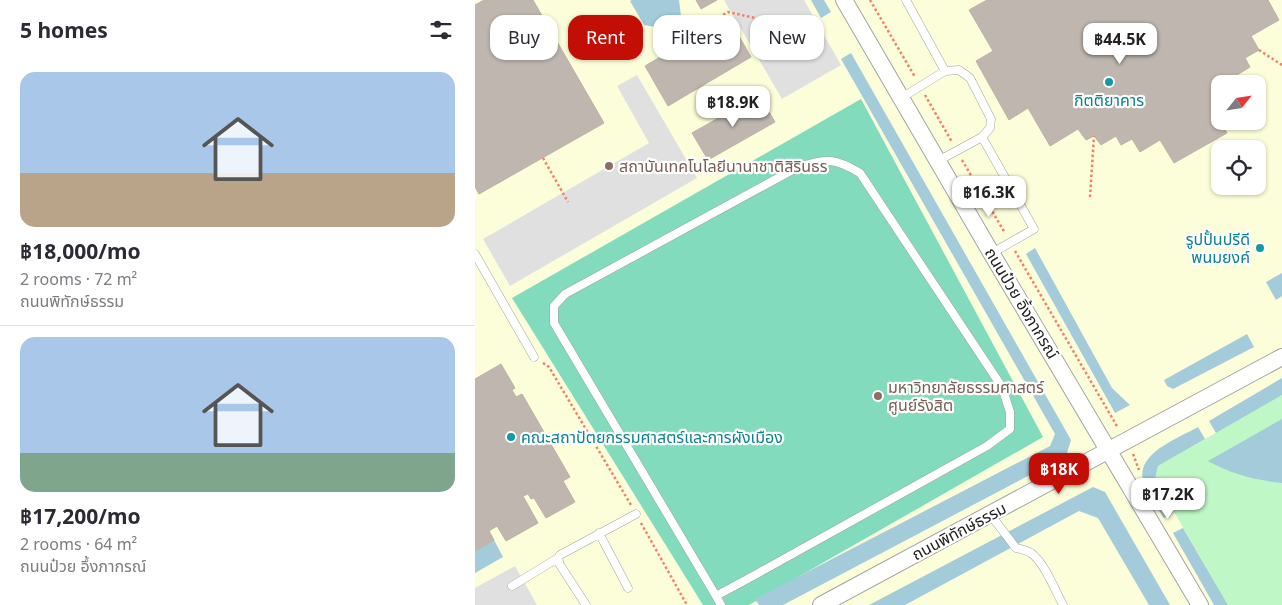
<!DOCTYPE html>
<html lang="en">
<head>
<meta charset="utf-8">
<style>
  body { margin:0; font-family:"Noto Sans","Noto Sans Thai",sans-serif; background:#f7f7f7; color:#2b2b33; height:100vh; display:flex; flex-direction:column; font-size:19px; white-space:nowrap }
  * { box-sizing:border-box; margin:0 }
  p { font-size:16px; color:#7c7c81 }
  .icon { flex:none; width:28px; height:28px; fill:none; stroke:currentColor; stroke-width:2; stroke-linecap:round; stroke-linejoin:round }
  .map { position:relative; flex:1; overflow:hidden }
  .details { display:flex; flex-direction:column; background:#fff; width:475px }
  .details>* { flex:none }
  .top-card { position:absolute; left:15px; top:15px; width:475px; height:45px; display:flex; gap:10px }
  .needle { width:32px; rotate:60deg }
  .tools { position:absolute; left:736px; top:75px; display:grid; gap:10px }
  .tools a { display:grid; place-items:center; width:55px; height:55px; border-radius:10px; background:#fff; box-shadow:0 1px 4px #0004; font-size:25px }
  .price { position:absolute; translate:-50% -42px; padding:0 11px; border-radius:10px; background:#fff; color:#222; font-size:16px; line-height:32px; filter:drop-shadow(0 1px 2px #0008) }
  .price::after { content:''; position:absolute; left:50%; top:30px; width:15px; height:11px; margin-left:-8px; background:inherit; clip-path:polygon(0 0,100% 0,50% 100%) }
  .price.selected { background:#c30e06; color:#fff }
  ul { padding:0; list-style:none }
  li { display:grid; align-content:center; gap:10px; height:265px; padding:0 20px }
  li+li { border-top:1px solid #e1e1e2 }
  li span { display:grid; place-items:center; height:155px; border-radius:15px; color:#555 }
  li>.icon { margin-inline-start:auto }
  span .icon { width:90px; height:90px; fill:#fffc; stroke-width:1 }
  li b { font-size:21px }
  h2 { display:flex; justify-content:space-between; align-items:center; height:60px; padding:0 20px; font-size:21px }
  .pill { padding:0 18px; border-radius:15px; background:#fff; box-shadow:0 1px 4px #0004; font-size:18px; line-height:45px }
  .pill.selected { background:#c30e06; color:#fff }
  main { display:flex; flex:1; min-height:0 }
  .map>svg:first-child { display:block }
  .education { fill:#fcfeda; fill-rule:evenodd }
  .park { fill:#bff7c6 }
  .pitch { fill:#81dbbc }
  .parking { fill:#e0e0e0 }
  .water { fill:#a3cbda }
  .building { fill:#beb6af; stroke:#beb1a5 }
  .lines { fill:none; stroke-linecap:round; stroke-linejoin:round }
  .lane-casing { stroke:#a3a3a3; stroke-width:9 }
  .street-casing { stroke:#a3a3a3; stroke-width:18 }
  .path { stroke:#f67f6b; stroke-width:2.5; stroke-dasharray:2.5 2.5; stroke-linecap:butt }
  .lane { stroke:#fff; stroke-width:8 }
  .street { stroke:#fff; stroke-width:16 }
  .culture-dot { fill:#0f9aa8; stroke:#fff; stroke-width:2 }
  .education-dot { fill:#8d6e63; stroke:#fff; stroke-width:2 }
  .labels { text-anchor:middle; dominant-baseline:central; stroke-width:4.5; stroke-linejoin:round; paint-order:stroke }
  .culture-label { font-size:16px; fill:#0d838f; stroke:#fff }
  .education-label { font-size:16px; fill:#785e54; stroke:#fff; text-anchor:start }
  .street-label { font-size:16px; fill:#1c1c1c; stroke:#fff }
</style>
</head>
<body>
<main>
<section class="details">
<h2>5 homes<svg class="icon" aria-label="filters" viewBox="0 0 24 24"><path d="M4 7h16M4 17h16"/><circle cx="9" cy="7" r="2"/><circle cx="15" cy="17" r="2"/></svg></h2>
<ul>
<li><span style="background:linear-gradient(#a9c7e8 65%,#b9a48a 0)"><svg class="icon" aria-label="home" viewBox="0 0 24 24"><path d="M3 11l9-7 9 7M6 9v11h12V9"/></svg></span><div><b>฿18,000/mo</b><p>2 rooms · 72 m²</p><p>ถนนพิทักษ์ธรรม</p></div></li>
<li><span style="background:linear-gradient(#a9c7e8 75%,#7fa58c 0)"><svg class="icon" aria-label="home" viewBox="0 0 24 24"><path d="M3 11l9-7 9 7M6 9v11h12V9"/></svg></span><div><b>฿17,200/mo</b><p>2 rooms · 64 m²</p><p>ถนนป๋วย อึ้งภากรณ์</p></div></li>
</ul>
</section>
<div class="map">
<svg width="807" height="605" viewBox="0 0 807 605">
  <rect width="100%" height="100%" fill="#edeae2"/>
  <!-- education -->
  <path class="education" d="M0,0H807V605H0ZM745,84H782V121H745ZM745,149H782V186H745Z"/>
  <!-- park -->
  <path class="park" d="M807,395V605H753L680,479L683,466Z"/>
  <!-- pitch -->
  <path class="pitch" d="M386,99L568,437L274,605H228L37,298Z"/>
  <!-- parking -->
  <path class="parking" d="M249,0H329L366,65L307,99Z
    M162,75L222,178L35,286L8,239L174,143L142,86Z
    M40,566L62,605H0V588Z"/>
  <!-- water -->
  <path class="water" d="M157,0H204L208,32L169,25L155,1Z
    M336,0H349L356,12L346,18Z
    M376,53L596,440L591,456L308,605H284L280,599L575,446L580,434L366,59Z
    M560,248L637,388L655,405L640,413L551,254Z
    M807,273V296L801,300L791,282Z
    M772,334L779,347L698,389L692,386L689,380Z
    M807,378V395L741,433L734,421Z
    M807,419V483C780,480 756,474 733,461Z
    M723,427L730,439L683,466L680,479L699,512L689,518C682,507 673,496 669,484C658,454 702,439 723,427Z
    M618,487L630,492L695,605H674L623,518L604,511L430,605H394Z
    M708,528L753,605H739L698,533Z
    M19,540L28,557L0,573V551Z"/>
  <!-- building -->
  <path class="building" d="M9,0H58L129,123L4,194L0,187V5Z
    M221,0H242L226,9Z
    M512,0H793L804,20L776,36L784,50L770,58L775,67L754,80L756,84H745V107L739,110L752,133L699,163L685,140L665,152L657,139L646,145L641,136L626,145L619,136L611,140L603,129L575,146L553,108L534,120L501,61L518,51L494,10Z
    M253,17L276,57L193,106L170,66Z
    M284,95L300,122L233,160L217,133Z
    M26,364L40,388L37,390L41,397L47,394L95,477L88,481L100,502L71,518L59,498L56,499L53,494L48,496L63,523L31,541L22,526L14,531L19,540L0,551V379Z"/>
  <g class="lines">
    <!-- lane casing -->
    <g class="lane-casing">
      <path id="lane" d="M431,0L470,71L484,70L495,78L516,119L515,128L507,137L559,229L517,253
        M426,98L470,71
        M463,161L507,137
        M0,254L59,357
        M515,514L541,548C546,549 551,550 556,553C569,562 580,590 588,605
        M124,533L153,588
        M37,586L83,558
        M241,596L278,576L512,446L535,429V412L527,387L385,173C358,157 352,159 323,167L90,294L79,306V323L241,596L246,605
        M111,605L85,565L83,558L85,555L161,514"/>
    </g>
    <!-- street casing -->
    <g class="street-casing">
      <path id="street" d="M369,0L518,256L725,605
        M346,605L807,357"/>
    </g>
    <!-- path -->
    <path class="path" d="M395,0L440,77
      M209,37L253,12L289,20
      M784,50L807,65
      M450,95L477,142
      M68,158L93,202
      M487,160L530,233
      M615,197L619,136
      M540,251L643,428
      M68,363L74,367L156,505
      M658,454L664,470
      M166,523L212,605"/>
    <!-- lane -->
    <use href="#lane" class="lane"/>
    <!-- street -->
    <use href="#street" class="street"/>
  </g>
  <!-- markers -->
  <g class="culture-dot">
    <circle cx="634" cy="82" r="5"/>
    <circle cx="785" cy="248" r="5"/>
    <circle cx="36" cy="437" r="5"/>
  </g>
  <g class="education-dot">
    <circle cx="134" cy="166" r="5"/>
    <circle cx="403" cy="396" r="5"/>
  </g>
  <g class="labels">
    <!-- culture labels -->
    <g class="culture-label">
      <text x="634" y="100">กิตติยาคาร</text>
      <text x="775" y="239" text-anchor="end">รูปปั้นปรีดี<tspan x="775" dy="18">พนมยงค์</tspan></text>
      <text x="46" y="437" text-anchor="start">คณะสถาปัตยกรรมศาสตร์และการผังเมือง</text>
    </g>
    <!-- education labels -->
    <g class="education-label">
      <text x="144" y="166">สถาบันเทคโนโลยีนานาชาติสิรินธร</text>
      <text x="413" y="387">มหาวิทยาลัยธรรมศาสตร์<tspan x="413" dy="18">ศูนย์รังสิต</tspan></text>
    </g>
    <!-- street labels -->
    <g class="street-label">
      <text transform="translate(547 303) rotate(59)">ถนนป๋วย อิ้งภากรณ์</text>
      <text transform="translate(484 531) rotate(-28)">ถนนพิทักษ์ธรรม</text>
    </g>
  </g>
</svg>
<div class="tools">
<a><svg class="needle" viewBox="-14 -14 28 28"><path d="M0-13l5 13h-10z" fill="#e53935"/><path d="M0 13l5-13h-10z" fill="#7c7c81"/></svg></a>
<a><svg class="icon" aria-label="locate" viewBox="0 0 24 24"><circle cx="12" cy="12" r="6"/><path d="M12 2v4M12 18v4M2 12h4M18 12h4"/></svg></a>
</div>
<b class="price" style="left:645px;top:65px">฿44.5K</b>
<b class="price" style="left:258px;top:128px">฿18.9K</b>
<b class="price" style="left:514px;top:218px">฿16.3K</b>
<b class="price selected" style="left:584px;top:495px">฿18K</b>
<b class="price" style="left:693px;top:520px">฿17.2K</b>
<div class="top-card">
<a class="pill">Buy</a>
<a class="pill selected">Rent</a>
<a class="pill">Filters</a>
<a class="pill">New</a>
</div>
</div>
</main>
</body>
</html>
